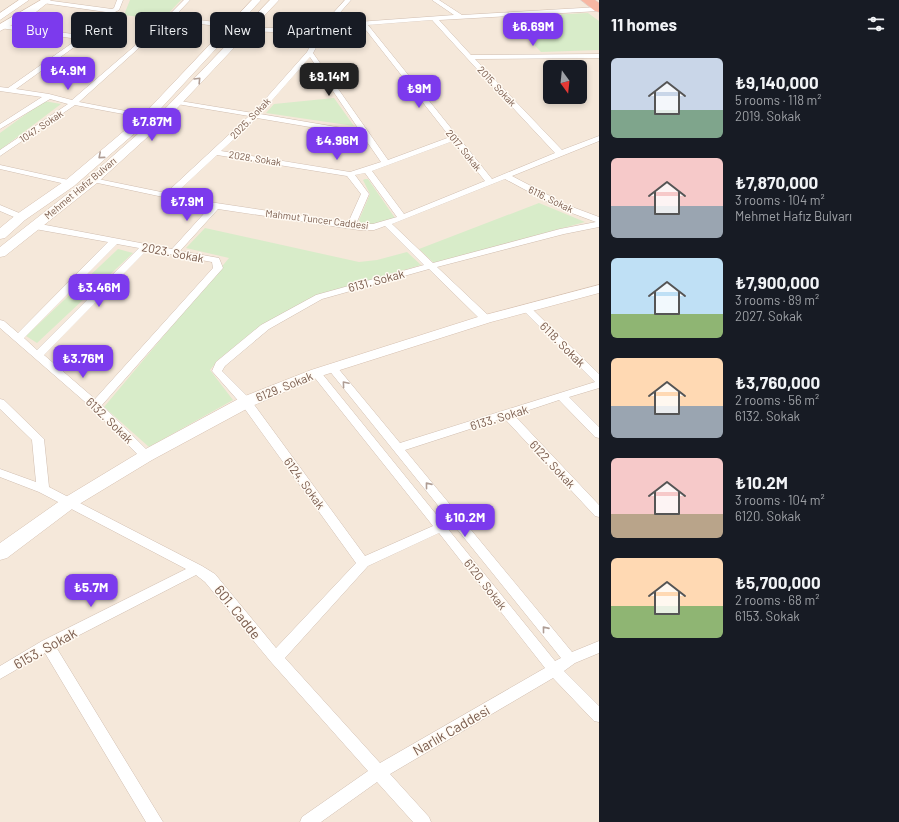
<!DOCTYPE html>
<html lang="en">
<head>
<meta charset="utf-8">
<style>
  body { margin:0; font-family:Barlow,sans-serif; background:#20242c; color:#f1f3f6; height:100vh; display:flex; flex-direction:column; font-size:15px; white-space:nowrap }
  * { box-sizing:border-box; margin:0 }
  p { font-size:13px; color:#9ea1a6 }
  .icon { flex:none; width:22px; height:22px; fill:none; stroke:currentColor; stroke-width:2; stroke-linecap:round; stroke-linejoin:round }
  .map { position:relative; flex:1; overflow:hidden }
  .side { display:flex; flex-direction:column; background:#171b24; width:300px }
  .side>* { flex:none }
  .guide { position:absolute; left:12px; top:12px; width:380px; height:36px; display:flex; gap:8px }
  .needle { width:26px; rotate:165deg }
  .tools { position:absolute; left:543px; top:60px; display:grid; gap:8px }
  .tools a { display:grid; place-items:center; width:44px; height:44px; border-radius:6px; background:#171b24; box-shadow:0 2px 6px #0003; font-size:20px }
  .price { position:absolute; translate:-50% -34px; padding:0 9px; border-radius:8px; background:#7c3aed; color:#fff; font-size:13px; line-height:26px; filter:drop-shadow(0 1px 2px #0008) }
  .price::after { content:''; position:absolute; left:50%; top:24px; width:12px; height:9px; margin-left:-6px; background:inherit; clip-path:polygon(0 0,100% 0,50% 100%) }
  .price.current { background:#222; color:#fff }
  ul { padding:0; list-style:none }
  li { display:flex; align-items:center; gap:12px; height:100px; padding:0 12px }
  li span { display:grid; place-items:center; flex:none; width:112px; height:80px; border-radius:6px; color:#555 }
  li>.icon { margin-inline-start:auto }
  span .icon { width:48px; height:48px; fill:#fffc; stroke-width:1 }
  li b { font-size:17px }
  h2 { display:flex; justify-content:space-between; align-items:center; height:48px; padding:0 12px; font-size:17px }
  .pill { padding:0 14px; border-radius:6px; background:#171b24; box-shadow:0 2px 6px #0003; font-size:14px; line-height:36px }
  .pill.current { background:#7c3aed; color:#fff }
  main { display:flex; flex:1; min-height:0 }
  .map>svg:first-child { display:block }
  .residential { fill:#f5e8da; fill-rule:evenodd }
  .green { fill:#d8ecc9 }
  .lines { fill:none; stroke-linecap:round; stroke-linejoin:round }
  .street-casing { stroke:#d1beb0; stroke-width:1 }
  .secondary-casing { stroke:#d6c0b0; stroke-width:1 }
  .highway-casing { stroke:#dad1cd; stroke-width:1 }
  .street { fill:#fff; fill-rule:evenodd }
  .secondary { fill:#fff; fill-rule:evenodd }
  .highway { fill:#f7b7a3; fill-rule:evenodd }
  .oneway { stroke:#af9d94 }
  .labels { text-anchor:middle; dominant-baseline:central; stroke-width:3; stroke-linejoin:round; paint-order:stroke }
  .far-street-label { font-size:10px; fill:#7a5c4d; stroke:#fffaf3 }
  .street-label { font-size:12px; fill:#7a5c4d; stroke:#fffaf3 }
  .near-street-label { font-size:14px; fill:#7a5c4d; stroke:#fffaf3 }
</style>
</head>
<body>
<main>
<div class="map">
<svg width="599" height="822" viewBox="0 0 599 822">
  <rect width="100%" height="100%" fill="#fdf6ec"/>
  <!-- residential -->
  <path class="residential" d="M0,0H599V822H0ZM550,67H580V97H550Z"/>
  <!-- green -->
  <path class="green" d="M130,0H181L162,20L124,15Z
    M588,13L599,21V50L541,52L507,17Z
    M334,98L354,126L266,113L274,104Z
    M44,101L61,104L0,150V133Z
    M365,179H368L395,218L373,224H361L359,220L370,194L363,180Z
    M539,203L585,222L434,263L419,249Z
    M205,228L359,262L377,260L407,252L421,265L317,296L263,324L219,359L210,370L233,400L149,447L104,407L229,258L186,248Z
    M118,249L133,253L37,343L26,336Z"/>
  <g class="lines">
    <!-- street casing -->
    <g class="street-casing">
      <path id="street" d="M45,0L112,9L114,8L117,0H123L119,10L113,13L43,3L42,2Z
        M184,0H190L174,17L232,24L235,26L232,28L170,20L79,102L147,115L151,117L150,119L75,105L0,156V150L68,104L50,99L0,129V124L42,97L0,91V87L8,88L78,39L0,28V24L80,35L84,38V40L16,89L49,94L72,100L159,25Z
        M345,0H351L330,24L454,15L432,0H439L462,15L599,7V11L439,20L471,55L599,54V58L475,59L562,150L599,136V141L512,176L567,205L599,217V227L564,234L437,267L490,317L491,319L490,321H482L429,269L322,299L269,329L225,366L222,371L250,399L365,556L433,526L311,373L312,371H320L555,661L561,658L328,369L329,367H337L400,443L595,382L521,308L523,306H529L599,374V388L569,397L599,427V438L595,437L559,400L514,415L599,505V517L595,516L504,418L405,450L572,652L599,641V653L575,663L564,671L599,706V722L594,721L553,678L390,774L429,817L431,822H413L377,782L321,822H300L302,817L368,771L271,662L205,582L196,575L56,647L163,822H146L45,653L0,679V666L42,641L186,569L39,492L0,477V469L36,482L32,440L0,409V399L4,400L44,439L49,487L202,566L215,574L276,648L356,563L242,405L212,371L216,362L261,325L316,295L424,265L385,226L374,230H359L218,209L180,251L219,258L223,268L102,405L150,453L152,456L150,459H142L92,408L0,328V320L4,321L18,333L108,242L35,229L31,226L32,224L35,223L172,249L210,207L93,182H90L89,180L90,178H93L166,193L249,116L177,104H174V100L253,113L307,52L320,28L272,32L248,31L246,30V28H272L323,24ZM432,20L487,80L555,153L492,179L368,25ZM362,25L450,137L388,160L313,53L327,28ZM310,57L360,131L260,114ZM257,118L363,136L381,162L350,172L221,151ZM453,141L485,181L404,214L372,171ZM217,155L347,176L361,194L348,223L216,203L174,195ZM365,173L397,217L373,224H356L369,194L355,175ZM505,179L561,209L596,222L560,229L433,263L392,224ZM117,244L139,248L37,350L24,338ZM147,250L212,262L213,268L95,399L44,355ZM439,533L545,668L380,763L285,658L368,566Z
        M0,165L73,181L74,183L70,185L0,169Z
        M0,205L24,215L25,217L21,220L0,211Z"/>
    </g>
    <!-- secondary casing -->
    <g class="secondary-casing">
      <path id="secondary" d="M19,0H29L0,20V13Z
        M41,0H51L36,12L0,31V24Z
        M252,0H261L151,119L74,186L25,220L5,238L0,239V228L17,214L66,180L143,115Z
        M270,0H279L164,122L97,183L5,256L0,257V247L89,177L156,118Z
        M599,285V293L491,322L321,376L252,406L152,460L76,506L7,558L0,560V543L64,498L140,452L240,398L311,370L481,316Z"/>
    </g>
    <!-- highway casing -->
    <g class="highway-casing">
      <path id="highway" d="M581,0H595L599,3V12L595,11Z"/>
    </g>
    <!-- street -->
    <use href="#street" class="street"/>
    <!-- secondary -->
    <use href="#secondary" class="secondary"/>
    <!-- highway -->
    <use href="#highway" class="highway"/>
  </g>
  <!-- one-way arrows -->
  <defs><path id="oneway-chevron" d="M-2-3.5L2.5 0L-2 3.5" fill="none" stroke-width="1.6" stroke-linecap="round" stroke-linejoin="round"/></defs>
  <g class="oneway">
    <use href="#oneway-chevron" transform="translate(198 80) rotate(-46)"/>
    <use href="#oneway-chevron" transform="translate(101 156) rotate(139)"/>
    <use href="#oneway-chevron" transform="translate(345 384) rotate(-130)"/>
    <use href="#oneway-chevron" transform="translate(428 485) rotate(-129)"/>
    <use href="#oneway-chevron" transform="translate(545 629) rotate(-129)"/>
  </g>
  <g class="labels">
    <!-- far-street labels -->
    <g class="far-street-label">
      <text transform="translate(497 86) rotate(47)">2015. Sokak</text>
      <text transform="translate(250 118) rotate(-46)">2025. Sokak</text>
      <text transform="translate(41 126) rotate(-34)">1047. Sokak</text>
      <text transform="translate(464 150) rotate(51)">2017. Sokak</text>
      <text transform="translate(255 158) rotate(9)">2028. Sokak</text>
      <text transform="translate(80 188) rotate(-40)">Mehmet Hafız Bulvarı</text>
      <text transform="translate(551 199) rotate(26)">6116. Sokak</text>
      <text transform="translate(317 219) rotate(7)">Mahmut Tuncer Caddesi</text>
    </g>
    <!-- street labels -->
    <g class="street-label">
      <text transform="translate(173 252) rotate(11)">2023. Sokak</text>
      <text transform="translate(376 280) rotate(-15)">6131. Sokak</text>
      <text transform="translate(563 344) rotate(45)">6118. Sokak</text>
      <text transform="translate(284 386) rotate(-22)">6129. Sokak</text>
      <text transform="translate(499 417) rotate(-17)">6133. Sokak</text>
      <text transform="translate(110 420) rotate(44)">6132. Sokak</text>
      <text transform="translate(553 464) rotate(47)">6122. Sokak</text>
      <text transform="translate(305 483) rotate(54)">6124. Sokak</text>
      <text transform="translate(486 584) rotate(52)">6120. Sokak</text>
    </g>
    <!-- near-street labels -->
    <g class="near-street-label">
      <text transform="translate(238 612) rotate(51)">601. Cadde</text>
      <text transform="translate(45 648) rotate(-29)">6153. Sokak</text>
      <text transform="translate(451 730) rotate(-30)">Narlık Caddesi</text>
    </g>
  </g>
</svg>
<div class="tools">
<a><svg class="needle" viewBox="-14 -14 28 28"><path d="M0-13l5 13h-10z" fill="#e53935"/><path d="M0 13l5-13h-10z" fill="#9ea1a6"/></svg></a>
</div>
<b class="price" style="left:533px;top:47px">₺6.69M</b>
<b class="price" style="left:68px;top:91px">₺4.9M</b>
<b class="price current" style="left:329px;top:97px">₺9.14M</b>
<b class="price" style="left:419px;top:109px">₺9M</b>
<b class="price" style="left:152px;top:142px">₺7.87M</b>
<b class="price" style="left:337px;top:161px">₺4.96M</b>
<b class="price" style="left:187px;top:222px">₺7.9M</b>
<b class="price" style="left:99px;top:308px">₺3.46M</b>
<b class="price" style="left:83px;top:379px">₺3.76M</b>
<b class="price" style="left:465px;top:538px">₺10.2M</b>
<b class="price" style="left:91px;top:608px">₺5.7M</b>
<div class="guide">
<a class="pill current">Buy</a>
<a class="pill">Rent</a>
<a class="pill">Filters</a>
<a class="pill">New</a>
<a class="pill">Apartment</a>
</div>
</div>
<section class="side">
<h2>11 homes<svg class="icon" aria-label="filters" viewBox="0 0 24 24"><path d="M4 7h16M4 17h16"/><circle cx="9" cy="7" r="2"/><circle cx="15" cy="17" r="2"/></svg></h2>
<ul>
<li><span style="background:linear-gradient(#c9d6e8 65%,#7fa58c 0)"><svg class="icon" aria-label="home" viewBox="0 0 24 24"><path d="M3 11l9-7 9 7M6 9v11h12V9"/></svg></span><div><b>₺9,140,000</b><p>5 rooms · 118 m²</p><p>2019. Sokak</p></div></li>
<li><span style="background:linear-gradient(#f6c9c9 60%,#9aa5b1 0)"><svg class="icon" aria-label="home" viewBox="0 0 24 24"><path d="M3 11l9-7 9 7M6 9v11h12V9"/></svg></span><div><b>₺7,870,000</b><p>3 rooms · 104 m²</p><p>Mehmet Hafız Bulvarı</p></div></li>
<li><span style="background:linear-gradient(#bfe0f5 70%,#8fb573 0)"><svg class="icon" aria-label="home" viewBox="0 0 24 24"><path d="M3 11l9-7 9 7M6 9v11h12V9"/></svg></span><div><b>₺7,900,000</b><p>3 rooms · 89 m²</p><p>2027. Sokak</p></div></li>
<li><span style="background:linear-gradient(#ffd9b3 60%,#9aa5b1 0)"><svg class="icon" aria-label="home" viewBox="0 0 24 24"><path d="M3 11l9-7 9 7M6 9v11h12V9"/></svg></span><div><b>₺3,760,000</b><p>2 rooms · 56 m²</p><p>6132. Sokak</p></div></li>
<li><span style="background:linear-gradient(#f6c9c9 70%,#b9a48a 0)"><svg class="icon" aria-label="home" viewBox="0 0 24 24"><path d="M3 11l9-7 9 7M6 9v11h12V9"/></svg></span><div><b>₺10.2M</b><p>3 rooms · 104 m²</p><p>6120. Sokak</p></div></li>
<li><span style="background:linear-gradient(#ffd9b3 60%,#8fb573 0)"><svg class="icon" aria-label="home" viewBox="0 0 24 24"><path d="M3 11l9-7 9 7M6 9v11h12V9"/></svg></span><div><b>₺5,700,000</b><p>2 rooms · 68 m²</p><p>6153. Sokak</p></div></li>
</ul>
</section>
</main>
</body>
</html>
